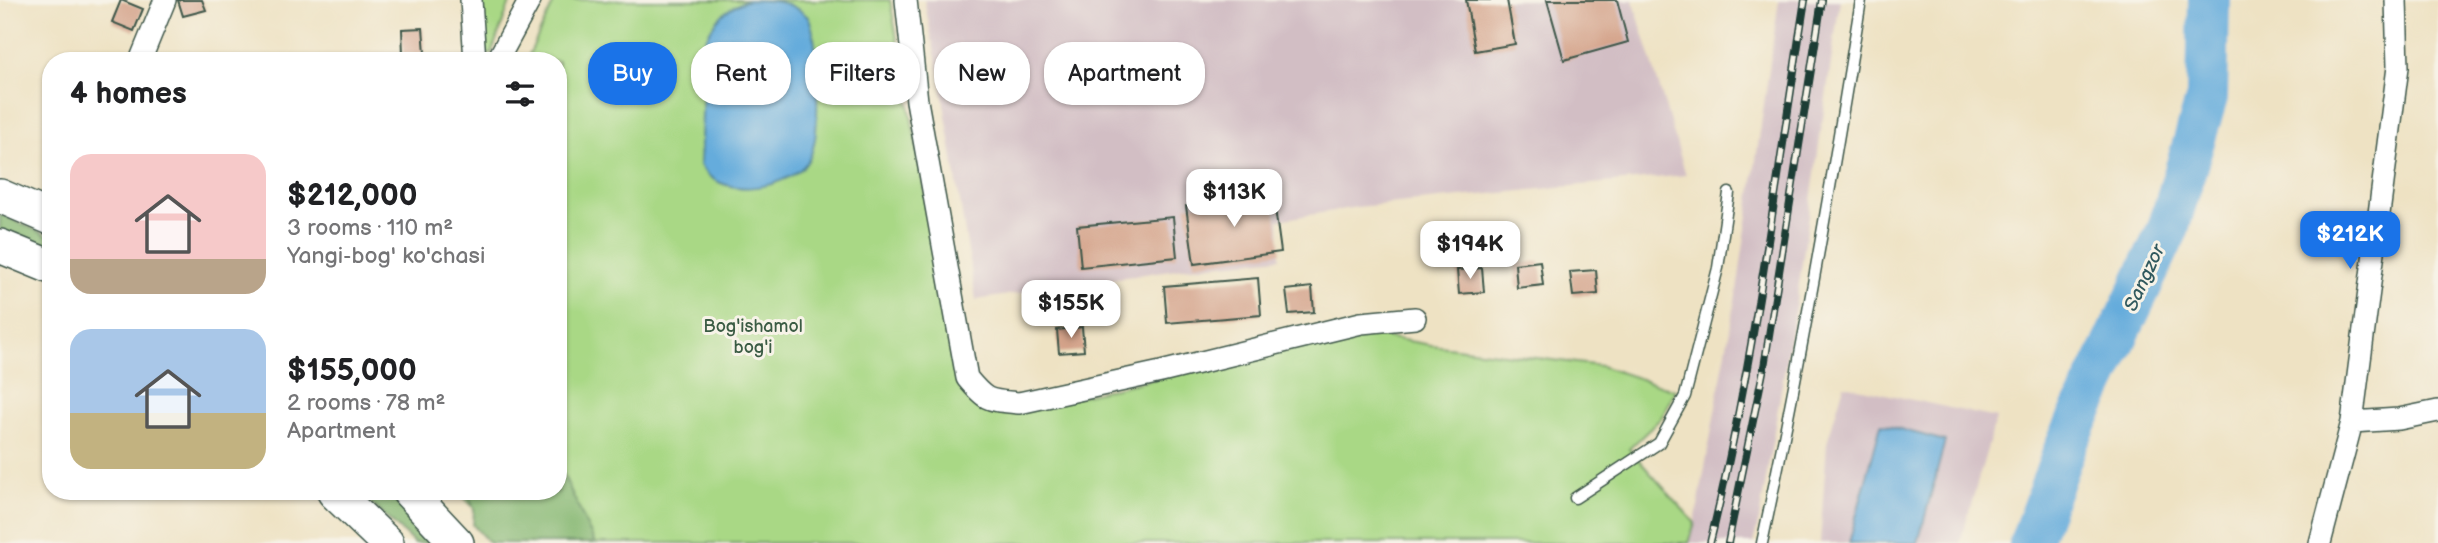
<!DOCTYPE html>
<html lang="en">
<head>
<meta charset="utf-8">
<style>
  body { margin:0; font-family:"Balsamiq Sans",sans-serif; background:#f2f2f2; color:#202124; height:100vh; display:flex; flex-direction:column; font-size:26px; white-space:nowrap }
  * { box-sizing:border-box; margin:0 }
  p { font-size:23px; color:#757577 }
  .icon { flex:none; width:38px; height:38px; fill:none; stroke:currentColor; stroke-width:2; stroke-linecap:round; stroke-linejoin:round }
  .map { position:relative; flex:1; overflow:hidden }
  .drawer { position:absolute; left:42px; top:52px; width:525px; height:448px; display:flex; flex-direction:column; background:#fff; border-radius:28px; box-shadow:0 2px 5px #0004 }
  .drawer>* { flex:none }
  .banner { position:absolute; left:588px; top:42px; width:665px; height:63px; display:flex; gap:14px }
  .price { position:absolute; translate:-50% -60px; padding:0 16px; border-radius:14px; background:#fff; color:#222; font-size:23px; line-height:46px; filter:drop-shadow(0 2px 4px #0008) }
  .price::after { content:''; position:absolute; left:50%; top:42px; width:21px; height:16px; margin-left:-10px; background:inherit; clip-path:polygon(0 0,100% 0,50% 100%) }
  .price.active { background:#1a73e8; color:#fff }
  ul { padding:0; list-style:none }
  li { display:flex; align-items:center; gap:21px; height:175px; padding:0 28px }
  li span { display:grid; place-items:center; flex:none; width:196px; height:140px; border-radius:21px; color:#555 }
  li>.icon { margin-inline-start:auto }
  span .icon { width:84px; height:84px; fill:#fffc; stroke-width:1 }
  li b { font-size:30px }
  h2 { display:flex; justify-content:space-between; align-items:center; height:84px; padding:0 28px; font-size:30px }
  .chip { padding:0 24px; border-radius:28px; background:#fff; box-shadow:0 2px 5px #0004; font-size:24px; line-height:63px }
  .chip.active { background:#1a73e8; color:#fff }
  .map>svg:first-child { display:block }
  .industrial { fill:#d2bec4 }
  .green { fill:#a9d885; stroke:#648a5c; stroke-width:2 }
  .forest { fill:#86b872; stroke:#527a53; stroke-width:2 }
  .water { fill:#65acdc; stroke:#427488; stroke-width:2 }
  .lines { fill:none; stroke-linecap:round; stroke-linejoin:round }
  .river { stroke:#65acdc; stroke-width:42 }
  .building { fill:#d4a38a }
  .lane-casing { stroke:#3e5649; stroke-width:13 }
  .street-casing { stroke:#3e5649; stroke-width:24 }
  .primary-casing { stroke:#3e5649; stroke-width:36 }
  .lane { stroke:#fff; stroke-width:10 }
  .street { stroke:#fff; stroke-width:21 }
  .primary { stroke:#fff; stroke-width:33 }
  .rail-casing { stroke:#1f3d34; stroke-width:8 }
  .rail { stroke:#f7f3e8; stroke-width:5; stroke-dasharray:16; stroke-linecap:butt }
  .labels { text-anchor:middle; dominant-baseline:central; stroke-width:6; stroke-linejoin:round; paint-order:stroke }
  .park-label { font-size:18px; fill:#3b5c44; stroke:#f7f3e8 }
  .water-label { font-size:19px; font-style:italic; fill:#30595e; stroke:#f7f3e8 }
</style>
</head>
<body>
<div class="map">
<svg width="2438" height="543" viewBox="0 0 2438 543">
  <rect width="100%" height="100%" fill="#f7f3e8"/>
  <filter id="ink" filterUnits="userSpaceOnUse"><feTurbulence type="fractalNoise" baseFrequency=".0143" numOctaves="2"/><feDisplacementMap in="SourceGraphic" scale="14" xChannelSelector="R" yChannelSelector="G"/><feConvolveMatrix kernelMatrix="1 2 1 2 8 2 1 2 1" color-interpolation-filters="sRGB"/></filter>
  <filter id="wash" filterUnits="userSpaceOnUse"><feTurbulence type="fractalNoise" baseFrequency=".00686" numOctaves="4" result="noise"/><feDisplacementMap in="SourceGraphic" scale="28" xChannelSelector="R" yChannelSelector="G"/><feGaussianBlur stdDeviation="1.57" result="paint"/><feColorMatrix in="noise" values="0 0 0 0 0 0 0 0 0 0 0 0 0 0 0 0 0 1.4 0 .05"/><feComposite in="paint" operator="in"/></filter>
  <g filter="url(#wash)">
    <rect width="100%" height="100%" fill="#eee2c3"/>
    <!-- industrial -->
    <path class="industrial" d="M924,0H1633L1686,175L1357,207L1279,220L1280,258L1183,268L976,300L939,73Z
      M1779,0H1840L1799,284L1759,520L1753,543H1689L1695,523L1738,284Z
      M1844,385L1996,418L1960,543H1820L1827,443Z"/>
    <!-- green -->
    <path class="green" d="M480,0H511L491,54L482,53Z
      M555,0H890L960,387C983,412 988,412 1020,410L1357,332L1431,345L1601,366L1675,390L1661,418L1629,449L1695,523L1689,543H507L459,492H558V61H526Z"/>
    <!-- forest -->
    <path class="forest" d="M0,214L51,237V257L0,234Z
      M558,463L595,543H489L473,525L474,510L470,498L463,494L455,497L447,492H558Z
      M359,492H386L438,543H414Z"/>
    <!-- water -->
    <path class="water" d="M748,0C771,0 789,0 807,16C819,29 818,110 816,131C815,142 812,157 804,166C779,191 719,199 700,165L705,40C715,19 726,8 748,0Z
      M1881,424L1945,441L1918,543H1849Z"/>
    <g class="lines">
      <!-- river -->
      <path class="river" d="M2030,543L2066,445L2168,229L2207,97L2209,0"/>
    </g>
    <g id="blocks">
      <!-- building -->
      <path class="building" d="M121,0L143,9L134,31L112,22Z
        M178,0H202L206,10L183,16Z
        M1466,0H1507L1515,44L1475,51Z
        M1547,0H1617L1628,42L1564,60Z
        M423,28L425,53L403,54L402,29Z
        M1273,194L1281,252L1194,264L1186,206Z
        M1173,217L1177,257L1081,267L1077,226Z
        M1540,261L1543,285L1517,288L1515,264Z
        M1482,268L1484,292L1459,294L1457,270Z
        M1596,270L1598,294L1573,296L1570,272Z
        M1258,278L1261,315L1167,323L1164,286Z
        M1312,287L1314,312L1289,314L1286,290Z
        M1082,327L1084,351L1059,353L1057,330Z"/>
    </g>
  </g>
  <g filter="url(#ink)">
    <use href="#blocks" fill-opacity="0" stroke="#3e5649" stroke-width="2"/>
    <g class="lines">
      <!-- lane casing -->
      <g class="lane-casing">
        <path id="lane" d="M1575,498L1659,443L1685,396L1718,268L1729,193
          M1762,543C1801,363 1832,182 1861,0"/>
      </g>
      <!-- street casing -->
      <g class="street-casing">
        <path id="street" d="M471,0L475,61
          M906,0L917,101L967,378C987,402 988,400 1019,403L1161,372L1361,323L1415,318
          M140,61L165,0
          M497,61L530,0
          M2352,422L2399,419L2438,411
          M2320,543L2352,422L2398,67L2396,0"/>
      </g>
      <!-- primary casing -->
      <g class="primary-casing">
        <path id="primary" d="M0,196L51,218
          M0,246L51,267
          M334,492L387,543
          M409,492L457,543"/>
      </g>
      <!-- lane -->
      <use href="#lane" class="lane"/>
      <!-- street -->
      <use href="#street" class="street"/>
      <!-- primary -->
      <use href="#primary" class="primary"/>
      <!-- rail casing -->
      <g class="rail-casing">
        <path id="rail" d="M1710,543C1754,365 1776,181 1805,0
          M1728,543L1764,367L1822,0"/>
      </g>
      <!-- rail -->
      <use href="#rail" class="rail"/>
    </g>
  </g>
  <g class="labels">
    <!-- park labels -->
    <g class="park-label">
      <text x="753" y="326">Bog'ishamol<tspan x="753" dy="21">bog'i</tspan></text>
    </g>
    <!-- water labels -->
    <g class="water-label">
      <text transform="translate(2145 278) rotate(-65)">Sangzor</text>
    </g>
  </g>
</svg>
<b class="price" style="left:1234px;top:229px">$113K</b>
<b class="price active" style="left:2350px;top:271px">$212K</b>
<b class="price" style="left:1470px;top:281px">$194K</b>
<b class="price" style="left:1071px;top:340px">$155K</b>
<div class="banner">
<a class="chip active">Buy</a>
<a class="chip">Rent</a>
<a class="chip">Filters</a>
<a class="chip">New</a>
<a class="chip">Apartment</a>
</div>
<section class="drawer">
<h2>4 homes<svg class="icon" aria-label="filters" viewBox="0 0 24 24"><path d="M4 7h16M4 17h16"/><circle cx="9" cy="7" r="2"/><circle cx="15" cy="17" r="2"/></svg></h2>
<ul>
<li><span style="background:linear-gradient(#f6c9c9 75%,#b9a48a 0)"><svg class="icon" aria-label="home" viewBox="0 0 24 24"><path d="M3 11l9-7 9 7M6 9v11h12V9"/></svg></span><div><b>$212,000</b><p>3 rooms · 110 m²</p><p>Yangi-bog' ko'chasi</p></div></li>
<li><span style="background:linear-gradient(#a9c7e8 60%,#c2b280 0)"><svg class="icon" aria-label="home" viewBox="0 0 24 24"><path d="M3 11l9-7 9 7M6 9v11h12V9"/></svg></span><div><b>$155,000</b><p>2 rooms · 78 m²</p><p>Apartment</p></div></li>
</ul>
</section>
</div>
</body>
</html>
